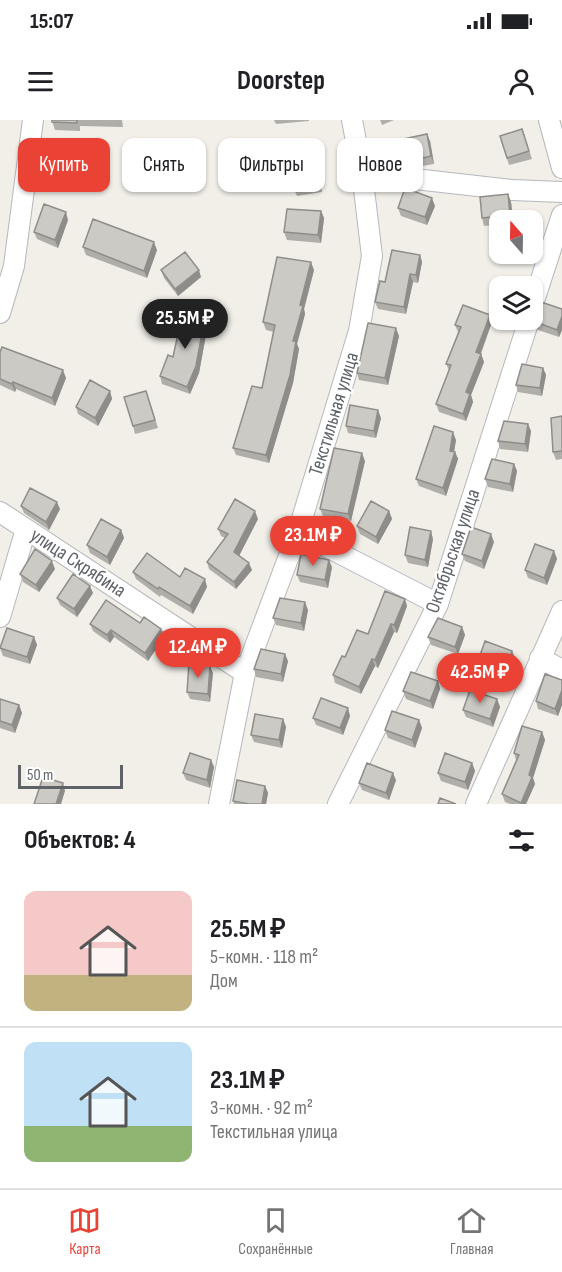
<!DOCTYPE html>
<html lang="ru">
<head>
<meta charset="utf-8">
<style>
  body { margin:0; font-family:"Sofia Sans Condensed",sans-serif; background:#f2f2f2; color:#202124; height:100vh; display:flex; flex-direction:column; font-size:22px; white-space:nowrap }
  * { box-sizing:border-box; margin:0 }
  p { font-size:20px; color:#757577 }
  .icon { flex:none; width:33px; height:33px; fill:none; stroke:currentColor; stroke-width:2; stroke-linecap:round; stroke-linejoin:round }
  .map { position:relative; height:684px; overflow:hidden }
  .panel { display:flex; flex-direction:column; background:#fff; flex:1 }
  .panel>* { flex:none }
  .hud { position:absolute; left:18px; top:18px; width:526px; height:54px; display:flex; gap:12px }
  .needle { width:39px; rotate:340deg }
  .tools { position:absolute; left:489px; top:90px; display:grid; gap:12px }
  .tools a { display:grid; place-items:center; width:54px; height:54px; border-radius:12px; background:#fff; box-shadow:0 2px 4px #0004; font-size:30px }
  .scale { position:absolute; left:18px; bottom:15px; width:105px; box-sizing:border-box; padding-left:6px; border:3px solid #5f6368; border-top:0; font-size:16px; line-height:21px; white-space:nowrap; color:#5f6368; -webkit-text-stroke:4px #fff; paint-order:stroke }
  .price { position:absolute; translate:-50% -51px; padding:0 14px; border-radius:21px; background:#ea4335; color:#fff; font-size:20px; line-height:39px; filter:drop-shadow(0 2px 3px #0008) }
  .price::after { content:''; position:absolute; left:50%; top:36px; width:18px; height:14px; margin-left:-9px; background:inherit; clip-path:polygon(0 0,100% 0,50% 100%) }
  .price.active { background:#222; color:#fff }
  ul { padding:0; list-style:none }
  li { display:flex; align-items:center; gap:18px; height:150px; padding:0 24px }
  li+li { border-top:2px solid #e0e0e0 }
  li span { display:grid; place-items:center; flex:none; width:168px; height:120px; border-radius:12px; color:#555 }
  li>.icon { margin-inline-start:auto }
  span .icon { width:72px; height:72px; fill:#fffc; stroke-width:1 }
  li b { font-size:26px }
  h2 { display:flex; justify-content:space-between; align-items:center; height:72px; padding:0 24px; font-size:26px }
  .tag { padding:0 21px; border-radius:12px; background:#fff; box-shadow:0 2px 4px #0004; font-size:21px; line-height:54px }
  .tag.active { background:#ea4335; color:#fff }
  .status { display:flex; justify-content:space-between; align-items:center; height:42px; padding:0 30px; background:#fff; direction:ltr }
  .status svg { height:16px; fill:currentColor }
  header { display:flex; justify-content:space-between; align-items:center; height:78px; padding:0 24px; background:#fff; font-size:27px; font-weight:700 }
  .tab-bar { display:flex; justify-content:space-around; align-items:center; height:84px; border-top:2px solid #e0e0e0; background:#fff; font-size:16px; color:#757577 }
  .tab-bar a { display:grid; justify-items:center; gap:3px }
  .tab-bar .active { color:#ea4335 }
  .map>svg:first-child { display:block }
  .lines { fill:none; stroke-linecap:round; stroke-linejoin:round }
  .minor-casing { stroke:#b5b8bc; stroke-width:22 }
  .minor { stroke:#fff; stroke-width:20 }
  .wall { fill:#afaea9 }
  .shaded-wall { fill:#8f8d8a }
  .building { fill:#cccac5; stroke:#8f8d8a; stroke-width:1.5 }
  .labels { text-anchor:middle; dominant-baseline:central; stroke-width:4.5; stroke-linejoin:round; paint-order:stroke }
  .street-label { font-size:20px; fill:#5f6368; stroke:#fff }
</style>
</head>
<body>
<div class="status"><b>15:07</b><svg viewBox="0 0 49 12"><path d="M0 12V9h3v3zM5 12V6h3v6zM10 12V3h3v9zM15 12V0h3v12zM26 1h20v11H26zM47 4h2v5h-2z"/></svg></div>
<header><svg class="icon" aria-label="menu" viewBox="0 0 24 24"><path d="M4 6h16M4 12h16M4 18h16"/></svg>Doorstep<svg class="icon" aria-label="person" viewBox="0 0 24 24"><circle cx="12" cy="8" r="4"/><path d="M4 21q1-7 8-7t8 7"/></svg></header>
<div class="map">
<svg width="562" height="684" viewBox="0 0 562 684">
  <rect width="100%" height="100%" fill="#f1efe8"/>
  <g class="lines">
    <!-- minor casing -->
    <g class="minor-casing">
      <path id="minor" d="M549,0L562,48
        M362,53L512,70L562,72
        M532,187L562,95
        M0,193L14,146L33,0
        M0,392L245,553
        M298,412L438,484
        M0,497L26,409
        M540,538L562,550
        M219,684L245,553L298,412L359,211L372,136L362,53L352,0
        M338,684L438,484L529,200
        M476,684L562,491"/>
    </g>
    <!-- minor -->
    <use href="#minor" class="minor"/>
  </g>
  <!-- wall -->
  <path class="wall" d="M52,0H122L123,7L80,6V11L55,10Z
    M274,0H309V1L276,4Z
    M380,0H394L382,5Z
    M522,9L532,39L509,45L500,16Z
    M430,21L434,44L417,47L408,46L405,38Z
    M77,31L80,39L76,62L47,59L44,51Z
    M314,39L322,72L297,76L294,69Z
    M508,74L511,82L513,100H500V104L484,106L482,98Z
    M435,86L427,105L401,96L398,88Z
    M321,91L324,98L321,123L287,120L284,112Z
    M68,100L58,128L37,119L34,112Z
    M83,127L157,130L147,158L86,135Z
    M420,135L422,142L418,163L413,162L406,194L378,189L375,182L385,162Z
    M161,150L201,157L178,176L164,158Z
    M314,150L304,189L305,194L297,224L299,229L293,263L269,343L236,335L233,328L262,268L274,212L266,210L263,202Z
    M562,189V210L559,217L538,210L536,202Z
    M205,196L208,204L199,253L190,274L162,264L160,256L173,237Z
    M492,202L481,234L484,242L471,275L473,282L466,301L439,292L436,284L449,250L446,244L458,212L455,205Z
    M399,216L388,265L359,260L357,253Z
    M0,232L66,258L55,286L16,269L15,272L0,265Z
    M543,248L546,255L542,276L518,272L516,265Z
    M110,271L112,279L98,306L78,294L76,287Z
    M149,279L158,308L135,314L133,306Z
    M562,296V339L556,340L553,332Z
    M381,298L376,318L348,313L346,306Z
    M531,311L528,332L500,329L498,321Z
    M456,320L454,331L455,332L458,339L446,376L419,366L416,359Z
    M365,341L351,401L323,396L320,389Z
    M514,344L517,351L513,372L488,367L485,359Z
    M21,386L60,389L49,410L24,393Z
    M389,391L392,399L378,424L360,414L357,406Z
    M258,399L239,435L252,450L236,469L209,449L207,442L225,418L221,416L218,409Z
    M121,410L124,418L110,445L90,433L87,425Z
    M433,419L428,447L408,443L405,435Z
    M494,422L484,449L465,441L462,434Z
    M554,431L557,439L547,465L528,458L525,450Z
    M332,447L328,468L300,462L297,455Z
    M55,449L39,472L23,462L20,454Z
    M133,452L180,457L207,467L193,494L161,475L160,477L136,459Z
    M93,473L77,497L60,485L57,478Z
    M407,486L397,513L394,512L378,548L375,546L361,574L335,563L333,555L345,537L368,514Z
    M308,490L304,511L276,505L273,498Z
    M90,504L161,509L164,517L148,541L114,517L110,523L93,511Z
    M462,507L465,515L458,534L431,525L428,517Z
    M34,517L37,525L30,544L3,536L0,528Z
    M512,531L515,538L507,558L480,548L478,541Z
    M288,541L283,562L256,557L254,549Z
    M213,553L210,582L190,579L187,572Z
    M562,560V585L558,596L538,589L536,581Z
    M438,561L440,569L433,589L406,579L403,571Z
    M0,579L19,585L22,593L15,613L0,608Z
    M497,579L500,587L493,607L466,597L463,590Z
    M350,596L343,615L316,605L313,598Z
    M283,599L286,607L282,628L254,622L251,615Z
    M419,600L422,608L415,628L388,618L385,610Z
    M542,612L545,620L533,658L535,664L526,684H510L505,682L502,674L516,640L514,633Z
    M211,640L214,647L210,668L186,660L183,653Z
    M472,643L475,651L468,670L441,661L438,653Z
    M396,660L389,680L362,670L359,663Z
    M265,666L268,673L266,684H234L233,681Z"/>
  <!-- shaded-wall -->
  <path class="shaded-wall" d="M427,14L430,21L434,44L431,36Z
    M77,31L80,39L76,62L74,54Z
    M311,31L314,39L322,72L319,65Z
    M508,74L511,82L513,100L510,95Z
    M432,78L435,86L427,105L425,97Z
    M321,91L324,98L321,123L318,115Z
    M66,92L68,100L58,128L55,120Z
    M154,122L157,130L147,158L144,151Z
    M420,135L422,142L418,163L416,155Z
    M311,142L314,150L304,189L305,194L297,224L299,229L293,263L269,343L266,335L293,221L300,185Z
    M199,150L201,157L178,176L175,169Z
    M410,154L413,162L406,194L404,187Z
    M490,195L492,202L478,240L476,232Z
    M205,196L208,204L199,253L190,274L187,267Z
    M562,196V210L559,217L557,210Z
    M396,208L399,216L388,265L385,258Z
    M481,234L484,242L471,275L473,282L466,301L463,294L466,272Z
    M543,248L546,255L542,276L540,268Z
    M63,250L66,258L55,286L52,278Z
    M13,262L16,269L15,272L12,264Z
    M110,271L112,279L98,306L95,298Z
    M378,290L381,298L376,318L374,311Z
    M528,304L531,311L528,332L525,324Z
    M453,312L456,320L453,338L450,331Z
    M455,332L458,339L446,376L443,368Z
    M362,333L365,341L351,401L348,394Z
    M514,344L517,351L513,372L510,364Z
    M57,382L60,389L49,410L46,402Z
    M255,391L258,399L237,440L234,432Z
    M389,391L392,399L378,424L376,417Z
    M121,410L124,418L110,445L107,437Z
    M431,411L433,419L428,447L425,440Z
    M491,414L494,422L484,449L482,441Z
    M554,431L557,439L547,465L544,458Z
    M329,440L332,447L328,468L325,460Z
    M52,441L55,449L39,472L36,465Z
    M249,443L252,450L236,469L234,462Z
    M205,459L207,467L193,494L190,486Z
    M90,466L93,473L77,497L74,489Z
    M405,479L407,486L397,513L394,505Z
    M305,482L308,490L304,511L301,503Z
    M391,504L394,512L378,548L375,540Z
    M462,507L465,515L458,534L455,527Z
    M161,509L164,517L148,541L145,533Z
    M111,510L114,517L110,523L107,515Z
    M34,517L37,525L30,544L27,537Z
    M512,531L515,538L507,558L505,550Z
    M285,534L288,541L283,562L281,554Z
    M372,539L375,546L361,574L359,567Z
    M210,546L213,553L210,582L208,574Z
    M438,561L440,569L433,589L430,581Z
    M562,570V585L558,596L555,589Z
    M497,579L500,587L493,607L490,599Z
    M19,585L22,593L15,613L12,605Z
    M348,588L350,596L343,615L340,608Z
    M283,599L286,607L282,628L279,620Z
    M419,600L422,608L415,628L412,620Z
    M542,612L545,620L533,658L535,664L526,684H521V683Z
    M211,640L214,647L210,668L207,660Z
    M472,643L475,651L468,670L465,662Z
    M393,653L396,660L389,680L386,673Z
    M63,663L65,671L61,684H56Z
    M265,666L268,673L266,684H262Z"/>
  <!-- building -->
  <path class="building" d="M52,0H77V3L52,2Z
    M522,9L529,31L507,38L500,16Z
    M427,14L431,36L415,40L405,38L403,19Z
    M47,29L77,31L74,54L44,51Z
    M311,31L319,65L294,69L288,36Z
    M405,68L432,78L425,97L398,88Z
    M508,74L510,95L482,98L480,77Z
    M44,84L66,92L55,120L34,112Z
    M287,89L321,91L318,115L284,112Z
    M93,99L154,122L144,151L83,127Z
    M392,130L420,135L416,155L410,154L404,187L375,182L380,161L385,162Z
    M185,132L199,150L175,169L161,150Z
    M277,137L311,142L300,185L303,186L293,221H296L290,255L266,335L233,328L252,266L262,268L275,205L263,202Z
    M541,182L562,189V196L557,210L536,202L537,188Z
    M463,185L490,195L476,232L481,234L466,272L470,274L463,294L436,284L451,245L446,244L461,207L455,205Z
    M183,191L205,196L196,246L187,267L160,256L168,235L173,237Z
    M368,203L396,208L385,258L357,253Z
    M2,227L63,250L52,278L13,262L12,264L0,259V232Z
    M522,244L543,248L540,268L516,265Z
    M90,260L110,271L95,298L76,287Z
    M146,271L155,300L133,306L124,277Z
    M350,285L378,290L374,311L346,306Z
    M562,296V331L553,332L551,298Z
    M504,301L528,304L525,324L498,321Z
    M434,306L453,312L450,331L455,332L443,368L416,359Z
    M334,328L362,333L348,394L320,389Z
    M492,339L514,344L510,364L485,359Z
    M30,368L57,382L46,402L21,386Z
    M235,379L255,391L234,432L249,443L234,462L207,442L228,414L218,409Z
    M371,381L389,391L376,417L357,406Z
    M101,399L121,410L107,437L87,425Z
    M410,407L431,411L425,440L405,435Z
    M471,407L491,414L482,441L462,434Z
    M535,424L554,431L544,458L525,450Z
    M35,429L52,441L36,465L20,454Z
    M147,433L180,457L185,448L205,459L190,486L159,467L158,469L133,452Z
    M301,434L329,440L325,460L297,455Z
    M73,454L90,466L74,489L57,478Z
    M385,471L405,479L394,505L391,504L375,540L372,539L359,567L333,555L342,536L345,537L357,510L368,514Z
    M280,478L305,482L301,503L273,498Z
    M106,480L140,503L144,497L161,509L145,533L111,510L107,515L90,504Z
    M438,498L462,507L455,527L428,517Z
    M7,508L34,517L27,537L0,528Z
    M485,521L512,531L505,550L478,541Z
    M261,529L285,534L281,554L254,549Z
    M189,543L210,546L208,574L187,572Z
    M411,552L438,561L430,581L403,571Z
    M545,554L562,560V570L555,589L536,581Z
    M470,570L497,579L490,599L463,590Z
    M321,578L348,588L340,608L313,598Z
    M0,579L19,585L12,605L0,601Z
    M392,591L419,600L412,620L385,610Z
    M255,594L283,599L279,620L251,615Z
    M522,606L542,612L529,655L532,657L521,683L502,674L519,635L514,633Z
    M190,633L211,640L207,660L183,653Z
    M445,633L472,643L465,662L438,653Z
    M367,643L393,653L386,673L359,663Z
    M43,657L63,663L56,684H34Z
    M237,660L265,666L262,684H249L233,681Z
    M440,678L456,684H438Z"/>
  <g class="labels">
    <!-- street labels -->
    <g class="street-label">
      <text transform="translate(334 294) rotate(-73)">Текстильная улица</text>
      <text transform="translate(453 431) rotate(-71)">Октябрьская улица</text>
      <text transform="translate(78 443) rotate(33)">улица Скрябина</text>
    </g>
  </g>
</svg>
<div class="tools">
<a><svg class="needle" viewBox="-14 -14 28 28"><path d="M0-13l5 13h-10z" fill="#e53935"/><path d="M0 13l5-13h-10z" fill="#757577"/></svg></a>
<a><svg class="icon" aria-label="layers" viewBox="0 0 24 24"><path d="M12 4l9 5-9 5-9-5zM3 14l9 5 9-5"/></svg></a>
</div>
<div class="scale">50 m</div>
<b class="price active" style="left:185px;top:230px">25.5M ₽</b>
<b class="price" style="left:313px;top:447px">23.1M ₽</b>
<b class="price" style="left:198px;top:559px">12.4M ₽</b>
<b class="price" style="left:480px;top:584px">42.5M ₽</b>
<div class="hud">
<a class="tag active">Купить</a>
<a class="tag">Снять</a>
<a class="tag">Фильтры</a>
<a class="tag">Новое</a>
</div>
</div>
<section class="panel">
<h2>Объектов: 4<svg class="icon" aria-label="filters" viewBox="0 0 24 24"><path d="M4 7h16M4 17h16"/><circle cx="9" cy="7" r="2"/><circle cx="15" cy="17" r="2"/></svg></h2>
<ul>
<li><span style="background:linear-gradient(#f6c9c9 70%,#c2b280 0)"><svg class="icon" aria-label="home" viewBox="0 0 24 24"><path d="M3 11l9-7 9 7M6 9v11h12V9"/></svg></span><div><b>25.5M ₽</b><p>5-комн. · 118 m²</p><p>Дом</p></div></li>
<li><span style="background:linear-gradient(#bfe0f5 70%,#8fb573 0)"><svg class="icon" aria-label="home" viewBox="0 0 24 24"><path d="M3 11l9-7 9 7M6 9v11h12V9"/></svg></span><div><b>23.1M ₽</b><p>3-комн. · 92 m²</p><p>Текстильная улица</p></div></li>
</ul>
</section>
<nav class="tab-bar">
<a class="active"><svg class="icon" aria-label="map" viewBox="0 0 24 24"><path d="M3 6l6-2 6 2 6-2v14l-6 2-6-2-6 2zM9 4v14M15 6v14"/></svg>Карта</a>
<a><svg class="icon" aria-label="saved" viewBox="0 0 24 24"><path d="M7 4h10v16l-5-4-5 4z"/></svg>Сохранённые</a>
<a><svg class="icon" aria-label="home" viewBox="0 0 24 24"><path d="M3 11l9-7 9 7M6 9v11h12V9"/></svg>Главная</a>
</nav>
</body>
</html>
